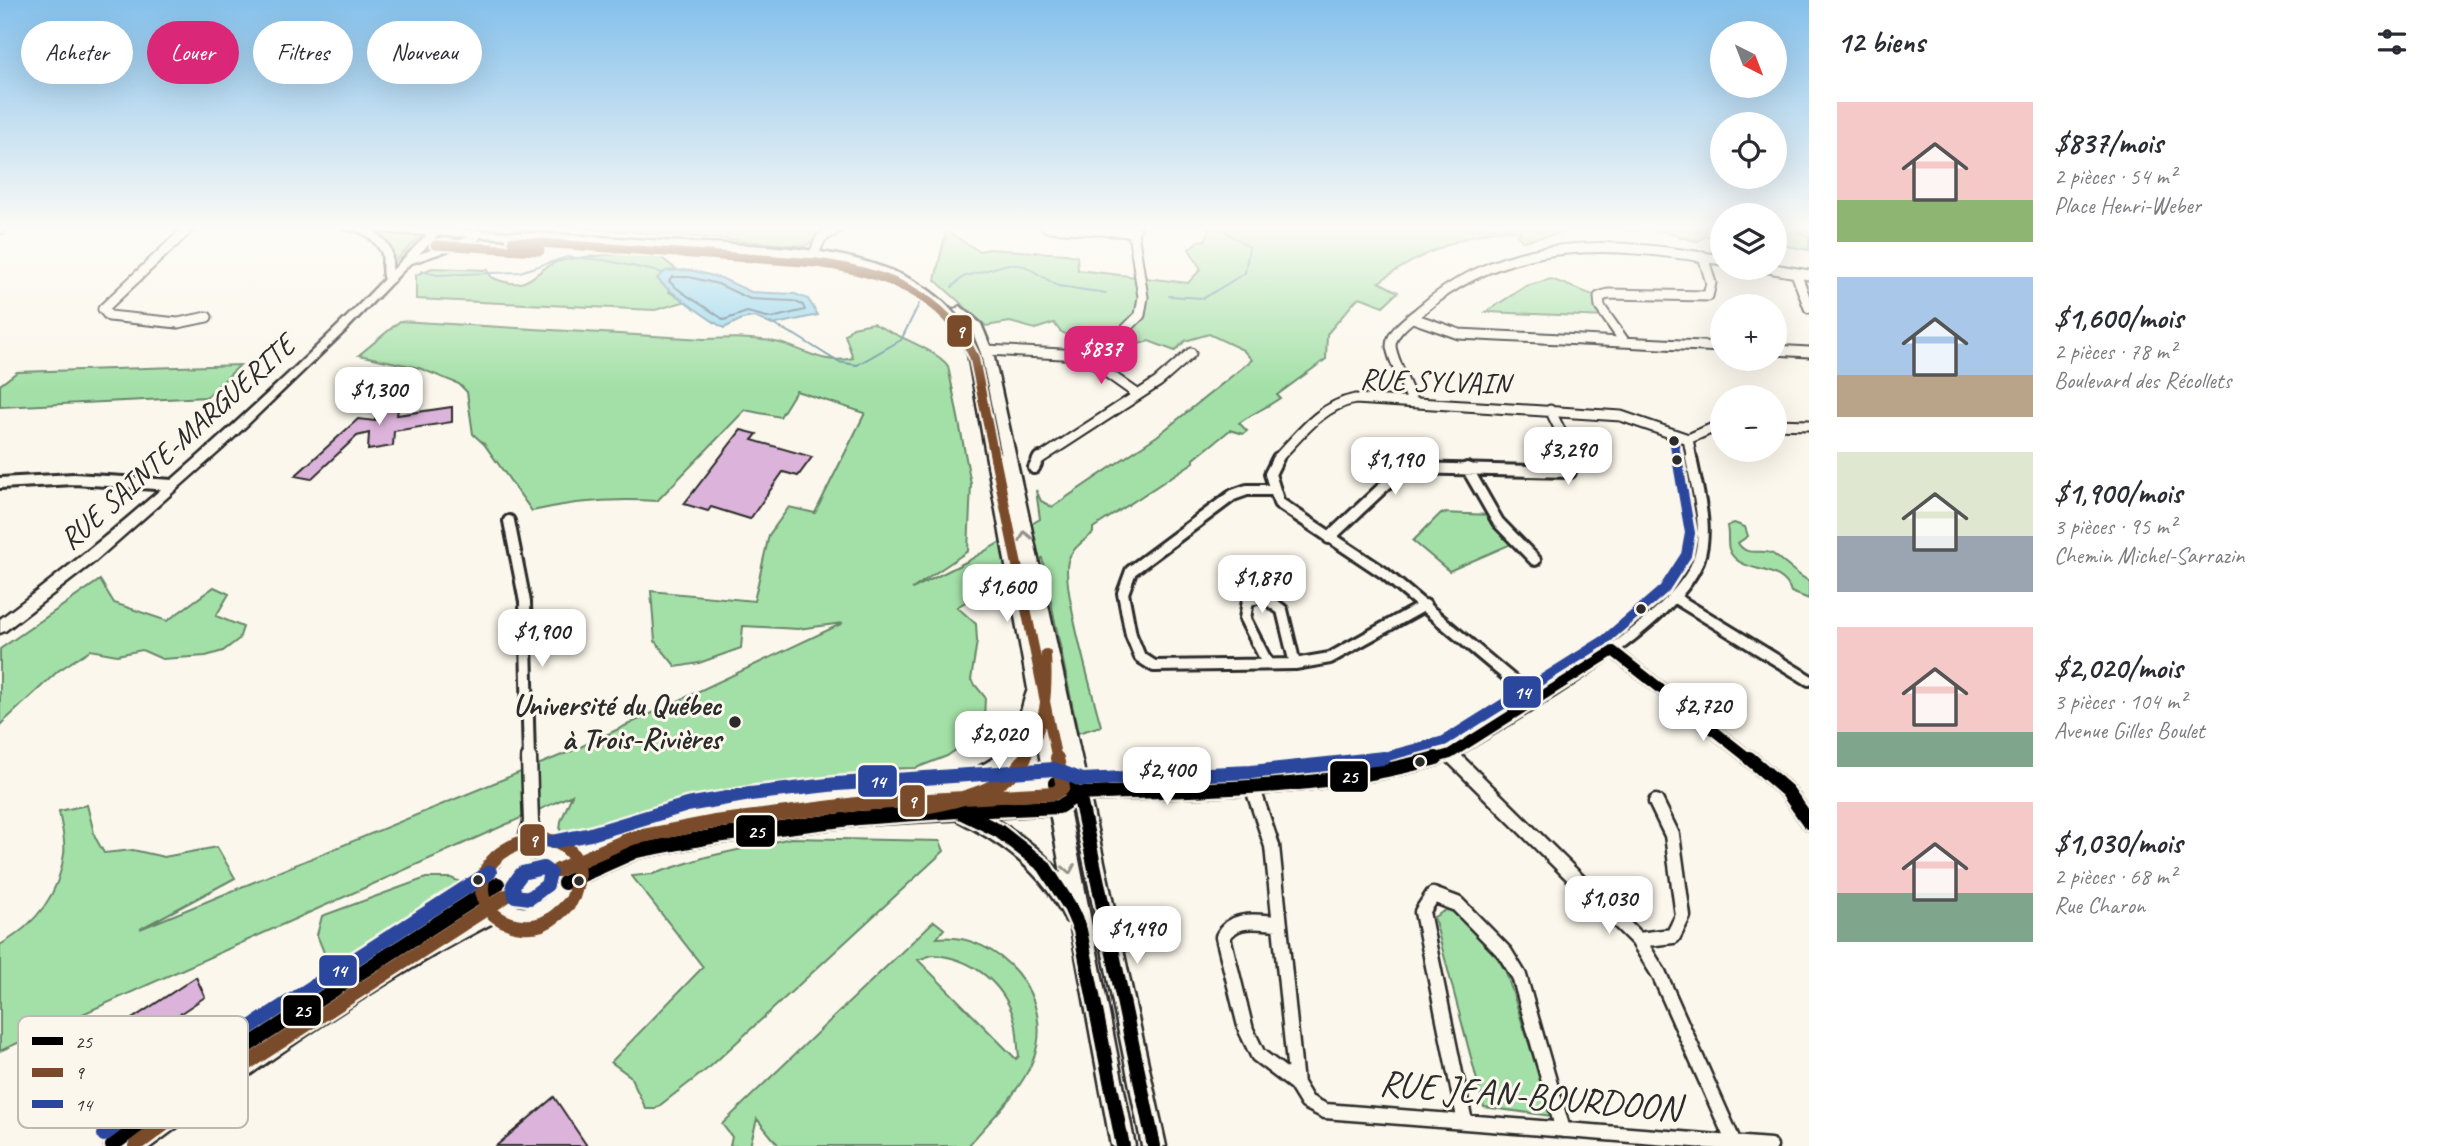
<!DOCTYPE html>
<html lang="fr">
<head>
<meta charset="utf-8">
<style>
  body { margin:0; font-family:Caveat,sans-serif; background:#f7f7f7; color:#2b2b33; height:100vh; display:flex; flex-direction:column; font-size:26px; white-space:nowrap }
  * { box-sizing:border-box; margin:0 }
  p { font-size:23px; color:#7c7c81 }
  .icon { flex:none; width:38px; height:38px; fill:none; stroke:currentColor; stroke-width:2; stroke-linecap:round; stroke-linejoin:round }
  .map { position:relative; flex:1; overflow:hidden }
  .panel { display:flex; flex-direction:column; background:#fff; width:630px }
  .panel>* { flex:none }
  .top-card { position:absolute; left:21px; top:21px; width:665px; height:63px; display:flex; gap:14px }
  .needle { width:46px; rotate:138deg }
  .tools { position:absolute; left:1710px; top:21px; display:grid; gap:14px }
  .tools a { display:grid; place-items:center; width:77px; height:77px; border-radius:50%; background:#fff; box-shadow:0 7px 28px #0002; font-size:35px }
  .price { position:absolute; translate:-50% -60px; padding:0 16px; border-radius:14px; background:#fff; color:#222; font-size:23px; line-height:46px; filter:drop-shadow(0 2px 4px #0008) }
  .price::after { content:''; position:absolute; left:50%; top:42px; width:21px; height:16px; margin-left:-10px; background:inherit; clip-path:polygon(0 0,100% 0,50% 100%) }
  .price.selected { background:#db2777; color:#fff }
  ul { padding:0; list-style:none }
  li { display:flex; align-items:center; gap:21px; height:175px; padding:0 28px }
  li span { display:grid; place-items:center; flex:none; width:196px; height:140px; border-radius:0px; color:#555 }
  li>.icon { margin-inline-start:auto }
  span .icon { width:84px; height:84px; fill:#fffc; stroke-width:1 }
  li b { font-size:30px }
  h2 { display:flex; justify-content:space-between; align-items:center; height:84px; padding:0 28px; font-size:30px }
  .pill { padding:0 24px; border-radius:32px; background:#fff; box-shadow:0 7px 28px #0002; font-size:24px; line-height:63px }
  .pill.selected { background:#db2777; color:#fff }
  main { display:flex; flex:1; min-height:0 }
  .map>svg:first-child { display:block }
  .green { fill:#a3e0a7; stroke:#678669; stroke-width:2; fill-rule:evenodd }
  .water { fill:#8ed3ef; stroke:#6690a1; stroke-width:2 }
  .lines { fill:none; stroke-linecap:round; stroke-linejoin:round }
  .shore { stroke:#536e79; stroke-width:2 }
  .stream { stroke:#6690a1; stroke-width:2 }
  .building { fill:#dcb3da; stroke:#2b2b2b; stroke-width:2 }
  .minor-far2-casing { stroke:#2b2b2b; stroke-width:13 }
  .minor-far1-casing { stroke:#2b2b2b; stroke-width:16 }
  .minor-casing { stroke:#2b2b2b; stroke-width:19 }
  .tertiary-casing { stroke:#2b2b2b; stroke-width:5 }
  .secondary-casing { stroke:#2b2b2b; stroke-width:5 }
  .minor-far2 { stroke:#fbf7ec; stroke-width:9 }
  .minor-far1 { stroke:#fbf7ec; stroke-width:10 }
  .minor { stroke:#fbf7ec; stroke-width:14 }
  .tertiary { fill:#fbf7ec; fill-rule:evenodd }
  .secondary { fill:#fbf7ec; fill-rule:evenodd }
  .bus-1-far1-casing { stroke:#fbf7ec; stroke-width:16 }
  .bus-1-casing { stroke:#fbf7ec; stroke-width:19 }
  .bus-2-far2-casing { stroke:#fbf7ec; stroke-width:13 }
  .bus-2-far1-casing { stroke:#fbf7ec; stroke-width:16 }
  .bus-2-casing { stroke:#fbf7ec; stroke-width:19 }
  .bus-3-far2-casing { stroke:#fbf7ec; stroke-width:13 }
  .bus-3-far1-casing { stroke:#fbf7ec; stroke-width:16 }
  .bus-3-casing { stroke:#fbf7ec; stroke-width:19 }
  .bus-1-far1 { stroke:#000; stroke-width:10 }
  .bus-1 { stroke:#000; stroke-width:14 }
  .bus-2-far2 { stroke:#7a4b2a; stroke-width:9 }
  .bus-2-far1 { stroke:#7a4b2a; stroke-width:10 }
  .bus-2 { stroke:#7a4b2a; stroke-width:14 }
  .bus-3-far2 { stroke:#2b469d; stroke-width:9 }
  .bus-3-far1 { stroke:#2b469d; stroke-width:10 }
  .bus-3 { stroke:#2b469d; stroke-width:14 }
  .oneway { stroke:#93918c }
  .bus-dot { fill:#2b2b2b; stroke:#fbf7ec; stroke-width:2.5 }
  .labels { text-anchor:middle; dominant-baseline:central; stroke-width:6; stroke-linejoin:round; paint-order:stroke }
  .street-label { font-size:30px; fill:#2b2b2b; stroke:#fbf7ec }
  .poi-label { font-size:30px; font-weight:bold; fill:#2b2b2b; stroke:#fbf7ec; text-anchor:end }
  .near-street-label { font-size:37px; fill:#2b2b2b; stroke:#fbf7ec }
  .key { fill:#fbf7ec; stroke:#bdbab2; stroke-width:2 }
  .key-label { font-size:19px; fill:#2b2b2b }
  .line-badge { stroke:#fbf7ec; stroke-width:2.5 }
  .badge-label { font-size:19px; text-anchor:middle; font-weight:bold; fill:#fff }
</style>
</head>
<body>
<main>
<div class="map">
<svg width="1809" height="1146" viewBox="0 0 1809 1146">
  <rect width="100%" height="100%" fill="#fbf7ec"/>
  <filter id="ink" filterUnits="userSpaceOnUse"><feTurbulence type="fractalNoise" baseFrequency=".0143" numOctaves="2"/><feDisplacementMap in="SourceGraphic" scale="14" xChannelSelector="R" yChannelSelector="G"/><feConvolveMatrix kernelMatrix="1 2 1 2 8 2 1 2 1" color-interpolation-filters="sRGB"/></filter>
  <g filter="url(#ink)">
    <!-- green -->
    <path class="green" d="M573,227H836L805,246Z
      M1210,227H1376L1405,232L1418,227H1575C1561,234 1540,238 1522,241L1517,235L1521,232C1483,222 1409,260 1379,282L1398,292L1383,306L1360,297L1356,300L1327,334L1326,359L1277,395L1280,398C1266,408 1253,413 1239,423L1247,431L1243,434L1230,430L1194,459V462L1093,528V533C1085,540 1071,549 1068,561C1061,585 1093,696 1101,726L1078,733L1042,558L957,607L976,624L977,641L971,680L985,697L984,720L973,738L947,756L916,768L879,769L734,804L668,813L559,841L561,821L572,795L0,1051V945C35,925 59,895 64,854C66,841 61,824 59,811L87,805L95,837L104,853L133,850L164,857L217,847L235,878L140,929L574,750L843,623L798,629L743,626L741,648L699,663L676,667L655,641L651,591L754,601L769,535L789,507L815,513L865,413L796,391L780,417L745,410L657,501C614,498 574,501 532,511L484,444L473,434L467,392L459,384L419,368L359,355L400,321L704,339C730,338 755,337 780,343C808,351 823,365 853,358L845,335L853,327L873,323C893,335 937,350 948,366L971,484L968,551L912,589L966,562L1040,519L1036,490L1041,501L1052,507L1157,436L1252,360L1243,350L1209,334L1185,341L1175,351L1149,341L1125,348L1076,340L1060,331L1054,323L1035,329L1010,322L986,326L935,280L946,231L979,251L989,249L1066,254L1077,256L1078,270L1188,283L1201,269L1189,249L1198,241L1205,240Z
      M1618,227H1722V239L1706,236L1698,241C1681,239 1648,222 1632,231Z
      M1774,227L1809,229V232H1796L1809,236V250L1775,244Z
      M374,232L423,234L394,262L389,245Z
      M642,253L658,255L677,270L666,271L669,292L687,301L655,310L416,299V275L432,268L488,270L491,277C533,296 533,267 560,261C586,255 616,255 642,253Z
      M1551,279L1598,297L1606,317L1486,312L1526,286Z
      M240,365L207,397L0,407V385L17,372Z
      M1441,513L1492,515L1516,542L1449,571L1413,541Z
      M1734,523L1745,527L1748,536L1738,543C1748,559 1761,547 1773,554C1785,563 1796,574 1809,581V599L1791,592C1783,562 1738,576 1729,549C1727,542 1729,534 1727,526Z
      M100,580L114,603L167,621L214,587L229,594L216,616L243,627L239,639L223,651L206,656L162,659L142,650L117,655L90,650L58,671L0,725V649Z
      M791,838L940,841L944,851L711,1066L655,1109H646L630,1076L611,1062L703,967L632,876L653,874L706,857Z
      M426,878H451L465,884L350,962L327,960L317,935L322,916Z
      M1446,910L1453,912L1491,947L1506,972L1552,1116L1484,1107L1434,917Z
      M934,921L944,929L937,938C1000,932 1057,998 1033,1060C1020,1093 990,1120 968,1146H779L757,1119L750,1146H730L732,1137L722,1124ZM932,955C970,957 1002,981 1014,1018C1018,1029 1017,1044 1019,1056L1016,1059L918,960Z"/>
    <!-- water -->
    <path class="water" d="M690,270L721,278L751,292L795,294L808,299L818,315L772,325L755,317L742,319L724,328C713,322 661,286 657,278L666,271Z"/>
    <g class="lines">
      <!-- shore -->
      <path class="shore" d="M672,277H689L718,284L750,299L793,301L803,305L805,310L771,318L747,312L724,320C709,308 679,293 669,281Z"/>
      <!-- stream -->
      <path class="stream" d="M421,271L437,275L520,272L567,257L604,260L664,273
        M952,287L963,277L1008,264L1025,266L1058,286L1106,293
        M1169,296L1204,298L1245,273L1249,247L1225,231L1226,227
        M770,323L795,335L838,362L857,365L901,340L919,304"/>
    </g>
    <!-- building -->
    <path class="building" d="M403,381L397,415L452,407V422L394,431L393,446L368,450L369,433L357,436L311,479L295,476L358,419L375,421L381,384Z
      M741,430L757,434L752,440L812,457L798,476L783,472L750,519L711,507L708,511L684,504Z
      M196,977L205,997L166,1023L186,1070L110,1123L93,1074L141,1042L132,1019Z
      M554,1097L587,1146H496Z"/>
    <g class="lines">
      <!-- minor-far2 casing -->
      <g class="minor-far2-casing">
        <path id="minor-far2" d="M190,227L103,309L109,316L178,323L207,317
          M1047,227L1133,232
          M0,229L3,227
          M813,256L821,238L840,227
          M1768,268L1809,275
          M1796,273L1809,308
          M1413,318L1459,334L1722,347
          M1624,341L1600,307L1599,297L1608,294L1708,296L1711,283L1703,256
          M986,350L1082,355L1124,331L1140,315L1143,297L1133,232L1136,227
          M1774,350L1809,352
          M1082,355L1137,394
          M1412,401C1407,387 1392,359 1391,346C1391,331 1412,318 1421,310C1510,233 1613,242 1722,260
          M1550,410L1575,460
          M1774,424L1809,425
          M1688,439L1722,424
          M1688,439L1692,460
          M1038,460L1158,382L1191,353
          M1276,460C1300,435 1320,406 1355,399L1621,416L1688,439"/>
      </g>
      <!-- minor-far1 casing -->
      <g class="minor-far1-casing">
        <path id="minor-far1" d="M1278,458L1270,474L1279,503L1384,573L1536,700
          M1034,468L1039,458
          M1467,468L1498,522L1535,560
          M0,483L74,479L173,485
          M1273,490H1247L1233,495L1131,571L1123,593L1131,635L1140,657L1154,666L1295,664L1330,658L1425,605
          M509,521L525,602L529,760
          M1329,538L1396,475L1411,468L1570,472L1574,458
          M1675,598L1809,680
          M1613,651L1751,760
          M1268,664L1245,619L1248,600L1264,597L1282,610L1295,664
          M1450,754L1456,760
          M1430,760L1450,754C1511,715 1678,625 1699,558C1709,527 1697,490 1691,458"/>
      </g>
      <!-- minor casing -->
      <g class="minor-casing">
        <path id="minor" d="M529,758L531,823
          M1454,758L1638,940L1659,974L1734,1143
          M1749,758L1787,791L1809,822
          M1252,786L1272,846L1296,1084L1307,1102L1325,1111L1770,1146
          M536,852C543,854 552,855 557,859C581,882 540,925 513,912C509,910 504,905 500,902C495,875 511,859 536,852Z
          M554,856C607,849 656,825 709,815C820,795 942,792 1055,783L1079,794C1198,789 1321,791 1436,758
          M520,857L531,823L546,852
          M564,883L636,851L716,836L858,818L1059,807L1079,794
          M1278,923C1257,922 1234,916 1223,937L1246,1030L1258,1055L1296,1084
          M1638,940L1673,936L1683,916L1672,835L1656,802
          M1465,1122L1422,912L1433,895L1457,904L1505,953L1519,976L1563,1130
          M112,1146L238,1052L498,884
          M140,1146C257,1059 374,975 505,909"/>
      </g>
      <!-- tertiary casing -->
      <g class="tertiary-casing">
        <path id="tertiary" d="M435,227H445L344,332L222,449L94,562L5,631L0,633V619C120,530 231,430 338,326C371,294 402,259 435,227Z"/>
      </g>
      <!-- secondary casing -->
      <g class="secondary-casing">
        <path id="secondary" d="M341,227C448,227 556,234 664,241C743,246 831,242 904,276C939,292 964,319 980,354L1135,1146H1111L1070,923L1066,921C1041,870 1001,842 951,817L948,811L951,805L958,802C997,817 1034,841 1061,873L1035,730C1019,768 985,787 947,801L940,799L938,793C943,782 989,765 1003,751C1020,733 1019,711 1028,689L968,354C954,324 933,300 904,285C841,252 763,254 694,249C623,245 551,241 480,237L479,240L406,265L400,262L402,260L468,237L374,232C401,251 387,256 395,280L389,284L385,282C380,272 384,264 382,254C379,245 366,233 357,231C350,229 346,231 341,227Z
          M960,306L981,324L993,353L1166,1146H1142L981,353L971,328L954,310Z"/>
      </g>
      <!-- minor-far2 -->
      <use href="#minor-far2" class="minor-far2"/>
      <!-- minor-far1 -->
      <use href="#minor-far1" class="minor-far1"/>
      <!-- minor -->
      <use href="#minor" class="minor"/>
      <!-- tertiary -->
      <use href="#tertiary" class="tertiary"/>
      <!-- secondary -->
      <use href="#secondary" class="secondary"/>
      <!-- bus-1-far1 casing -->
      <g class="bus-1-far1-casing">
        <path id="bus-1-far1" d="M1613,651L1751,760
          M1430,760L1450,754L1613,651"/>
      </g>
      <!-- bus-1 casing -->
      <g class="bus-1-casing">
        <path id="bus-1" d="M1749,758L1787,791L1809,822
          M1055,783L1079,794C1198,789 1321,791 1436,758
          M1079,794L1154,1146
          M963,811L1059,807L1079,794
          M564,883L636,851L716,836L858,818L958,811L999,831L1044,866L1070,907L1080,930L1123,1146
          M112,1146L238,1052L498,884"/>
      </g>
      <!-- bus-2-far2 casing -->
      <g class="bus-2-far2-casing">
        <path id="bus-2-far2" d="M512,241L817,263C882,272 945,293 974,357L995,460
          M435,245L540,251"/>
      </g>
      <!-- bus-2-far1 casing -->
      <g class="bus-2-far1-casing">
        <path id="bus-2-far1" d="M995,458L1057,760
          M1024,760C1046,726 1048,693 1046,654"/>
      </g>
      <!-- bus-2 casing -->
      <g class="bus-2-casing">
        <path id="bus-2" d="M919,808C956,801 1003,792 1025,758
          M558,870L632,838L714,822L857,804L1055,793L1063,787L1057,758
          M571,901C562,911 554,919 542,924C517,932 482,918 482,889C482,829 603,816 573,897
          M135,1146L246,1064L506,896"/>
      </g>
      <!-- bus-3-far2 casing -->
      <g class="bus-3-far2-casing">
        <path id="bus-3-far2" d="M1674,441L1677,460"/>
      </g>
      <!-- bus-3-far1 casing -->
      <g class="bus-3-far1-casing">
        <path id="bus-3-far1" d="M1373,760L1444,741L1605,640L1664,589L1686,555L1690,533L1677,458"/>
      </g>
      <!-- bus-3 casing -->
      <g class="bus-3-casing">
        <path id="bus-3" d="M552,842L591,834L687,805L750,794L837,784L1054,769L1082,780L1251,772L1384,758
          M543,868L550,873L547,885L530,898L515,896L513,885L522,873Z
          M104,1135L230,1040L490,872"/>
      </g>
      <!-- bus-1-far1 -->
      <use href="#bus-1-far1" class="bus-1-far1"/>
      <!-- bus-1 -->
      <use href="#bus-1" class="bus-1"/>
      <!-- bus-2-far2 -->
      <use href="#bus-2-far2" class="bus-2-far2"/>
      <!-- bus-2-far1 -->
      <use href="#bus-2-far1" class="bus-2-far1"/>
      <!-- bus-2 -->
      <use href="#bus-2" class="bus-2"/>
      <!-- bus-3-far2 -->
      <use href="#bus-3-far2" class="bus-3-far2"/>
      <!-- bus-3-far1 -->
      <use href="#bus-3-far1" class="bus-3-far1"/>
      <!-- bus-3 -->
      <use href="#bus-3" class="bus-3"/>
    </g>
    <!-- one-way arrows -->
    <defs><path id="oneway-chevron" d="M-2-3.5L2.5 0L-2 3.5" fill="none" stroke-width="1.6" stroke-linecap="round" stroke-linejoin="round" transform="scale(1.75)"/></defs>
    <g class="oneway">
      <use href="#oneway-chevron" transform="translate(1025 536) rotate(-102)"/>
      <use href="#oneway-chevron" transform="translate(1069 869) rotate(80)"/>
    </g>
  </g>
  <!-- sky -->
  <linearGradient id="sky" x2="0" y2="1"><stop stop-color="#84c0eb"/><stop offset="0.59" stop-color="#fdfbf6"/><stop offset="1" stop-color="#fdfbf6" stop-opacity="0"/></linearGradient>
  <rect width="1809" height="387" fill="url(#sky)"/>
  <!-- markers -->
  <g class="bus-dot">
    <circle cx="1674" cy="441" r="6"/>
    <circle cx="1677" cy="460" r="6"/>
    <circle cx="1641" cy="609" r="6"/>
    <circle cx="735" cy="722" r="7"/>
    <circle cx="1420" cy="762" r="6"/>
    <circle cx="478" cy="880" r="6"/>
    <circle cx="579" cy="881" r="6"/>
  </g>
  <g class="labels">
    <!-- street labels -->
    <g class="street-label">
      <text transform="translate(1435 381) rotate(2)">RUE SYLVAIN</text>
      <text transform="translate(177 442) rotate(-42)">RUE SAINTE-MARGUERITE</text>
    </g>
    <!-- poi labels -->
    <g class="poi-label">
      <text x="721" y="705">Université du Québec<tspan x="721" dy="34">à Trois-Rivières</tspan></text>
    </g>
    <!-- near-street labels -->
    <g class="near-street-label">
      <text transform="translate(1530 1095) rotate(5)">RUE JEAN-BOURDOON</text>
    </g>
  </g>
  <!-- legend -->
  <rect x="18" y="1016" width="230" height="112" rx="10" class="key"/>
  <rect x="32" y="1037" width="31" height="8" fill="#000"/>
  <rect x="32" y="1068" width="31" height="9" fill="#7a4b2a"/>
  <rect x="32" y="1100" width="31" height="8" fill="#2b469d"/>
  <g class="key-label">
    <text x="75" y="1048">25</text>
    <text x="75" y="1079">9</text>
    <text x="75" y="1111">14</text>
  </g>
  <g class="line-badge">
    <rect x="946" y="314" width="27" height="34" rx="7" fill="#7a4b2a"/>
    <rect x="1502" y="675" width="40" height="34" rx="7" fill="#2b469d"/>
    <rect x="1329" y="760" width="40" height="33" rx="7" fill="#000"/>
    <rect x="857" y="764" width="41" height="34" rx="7" fill="#2b469d"/>
    <rect x="899" y="784" width="27" height="34" rx="7" fill="#7a4b2a"/>
    <rect x="735" y="814" width="41" height="34" rx="7" fill="#000"/>
    <rect x="519" y="823" width="27" height="34" rx="7" fill="#7a4b2a"/>
    <rect x="318" y="954" width="40" height="33" rx="7" fill="#2b469d"/>
    <rect x="282" y="994" width="40" height="33" rx="7" fill="#000"/>
  </g>
  <g class="badge-label">
    <text x="960" y="338">9</text>
    <text x="1522" y="699">14</text>
    <text x="1349" y="783">25</text>
    <text x="877" y="788">14</text>
    <text x="912" y="808">9</text>
    <text x="756" y="838">25</text>
    <text x="533" y="847">9</text>
    <text x="338" y="977">14</text>
    <text x="302" y="1017">25</text>
  </g>
</svg>
<div class="tools">
<a><svg class="needle" viewBox="-14 -14 28 28"><path d="M0-13l5 13h-10z" fill="#e53935"/><path d="M0 13l5-13h-10z" fill="#7c7c81"/></svg></a>
<a><svg class="icon" aria-label="locate" viewBox="0 0 24 24"><circle cx="12" cy="12" r="6"/><path d="M12 2v4M12 18v4M2 12h4M18 12h4"/></svg></a>
<a><svg class="icon" aria-label="layers" viewBox="0 0 24 24"><path d="M12 4l9 5-9 5-9-5zM3 14l9 5 9-5"/></svg></a>
<a>+</a>
<a>−</a>
</div>
<b class="price selected" style="left:1101px;top:386px">$837</b>
<b class="price" style="left:379px;top:427px">$1,300</b>
<b class="price" style="left:1568px;top:487px">$3,290</b>
<b class="price" style="left:1395px;top:497px">$1,190</b>
<b class="price" style="left:1262px;top:615px">$1,870</b>
<b class="price" style="left:1007px;top:624px">$1,600</b>
<b class="price" style="left:542px;top:669px">$1,900</b>
<b class="price" style="left:1703px;top:743px">$2,720</b>
<b class="price" style="left:999px;top:771px">$2,020</b>
<b class="price" style="left:1167px;top:807px">$2,400</b>
<b class="price" style="left:1609px;top:936px">$1,030</b>
<b class="price" style="left:1137px;top:966px">$1,490</b>
<div class="top-card">
<a class="pill">Acheter</a>
<a class="pill selected">Louer</a>
<a class="pill">Filtres</a>
<a class="pill">Nouveau</a>
</div>
</div>
<section class="panel">
<h2>12 biens<svg class="icon" aria-label="filters" viewBox="0 0 24 24"><path d="M4 7h16M4 17h16"/><circle cx="9" cy="7" r="2"/><circle cx="15" cy="17" r="2"/></svg></h2>
<ul>
<li><span style="background:linear-gradient(#f6c9c9 70%,#8fb573 0)"><svg class="icon" aria-label="home" viewBox="0 0 24 24"><path d="M3 11l9-7 9 7M6 9v11h12V9"/></svg></span><div><b>$837/mois</b><p>2 pièces · 54 m²</p><p>Place Henri-Weber</p></div></li>
<li><span style="background:linear-gradient(#a9c7e8 70%,#b9a48a 0)"><svg class="icon" aria-label="home" viewBox="0 0 24 24"><path d="M3 11l9-7 9 7M6 9v11h12V9"/></svg></span><div><b>$1,600/mois</b><p>2 pièces · 78 m²</p><p>Boulevard des Récollets</p></div></li>
<li><span style="background:linear-gradient(#dfe7d0 60%,#9aa5b1 0)"><svg class="icon" aria-label="home" viewBox="0 0 24 24"><path d="M3 11l9-7 9 7M6 9v11h12V9"/></svg></span><div><b>$1,900/mois</b><p>3 pièces · 95 m²</p><p>Chemin Michel-Sarrazin</p></div></li>
<li><span style="background:linear-gradient(#f6c9c9 75%,#7fa58c 0)"><svg class="icon" aria-label="home" viewBox="0 0 24 24"><path d="M3 11l9-7 9 7M6 9v11h12V9"/></svg></span><div><b>$2,020/mois</b><p>3 pièces · 104 m²</p><p>Avenue Gilles Boulet</p></div></li>
<li><span style="background:linear-gradient(#f6c9c9 65%,#7fa58c 0)"><svg class="icon" aria-label="home" viewBox="0 0 24 24"><path d="M3 11l9-7 9 7M6 9v11h12V9"/></svg></span><div><b>$1,030/mois</b><p>2 pièces · 68 m²</p><p>Rue Charon</p></div></li>
</ul>
</section>
</main>
</body>
</html>
